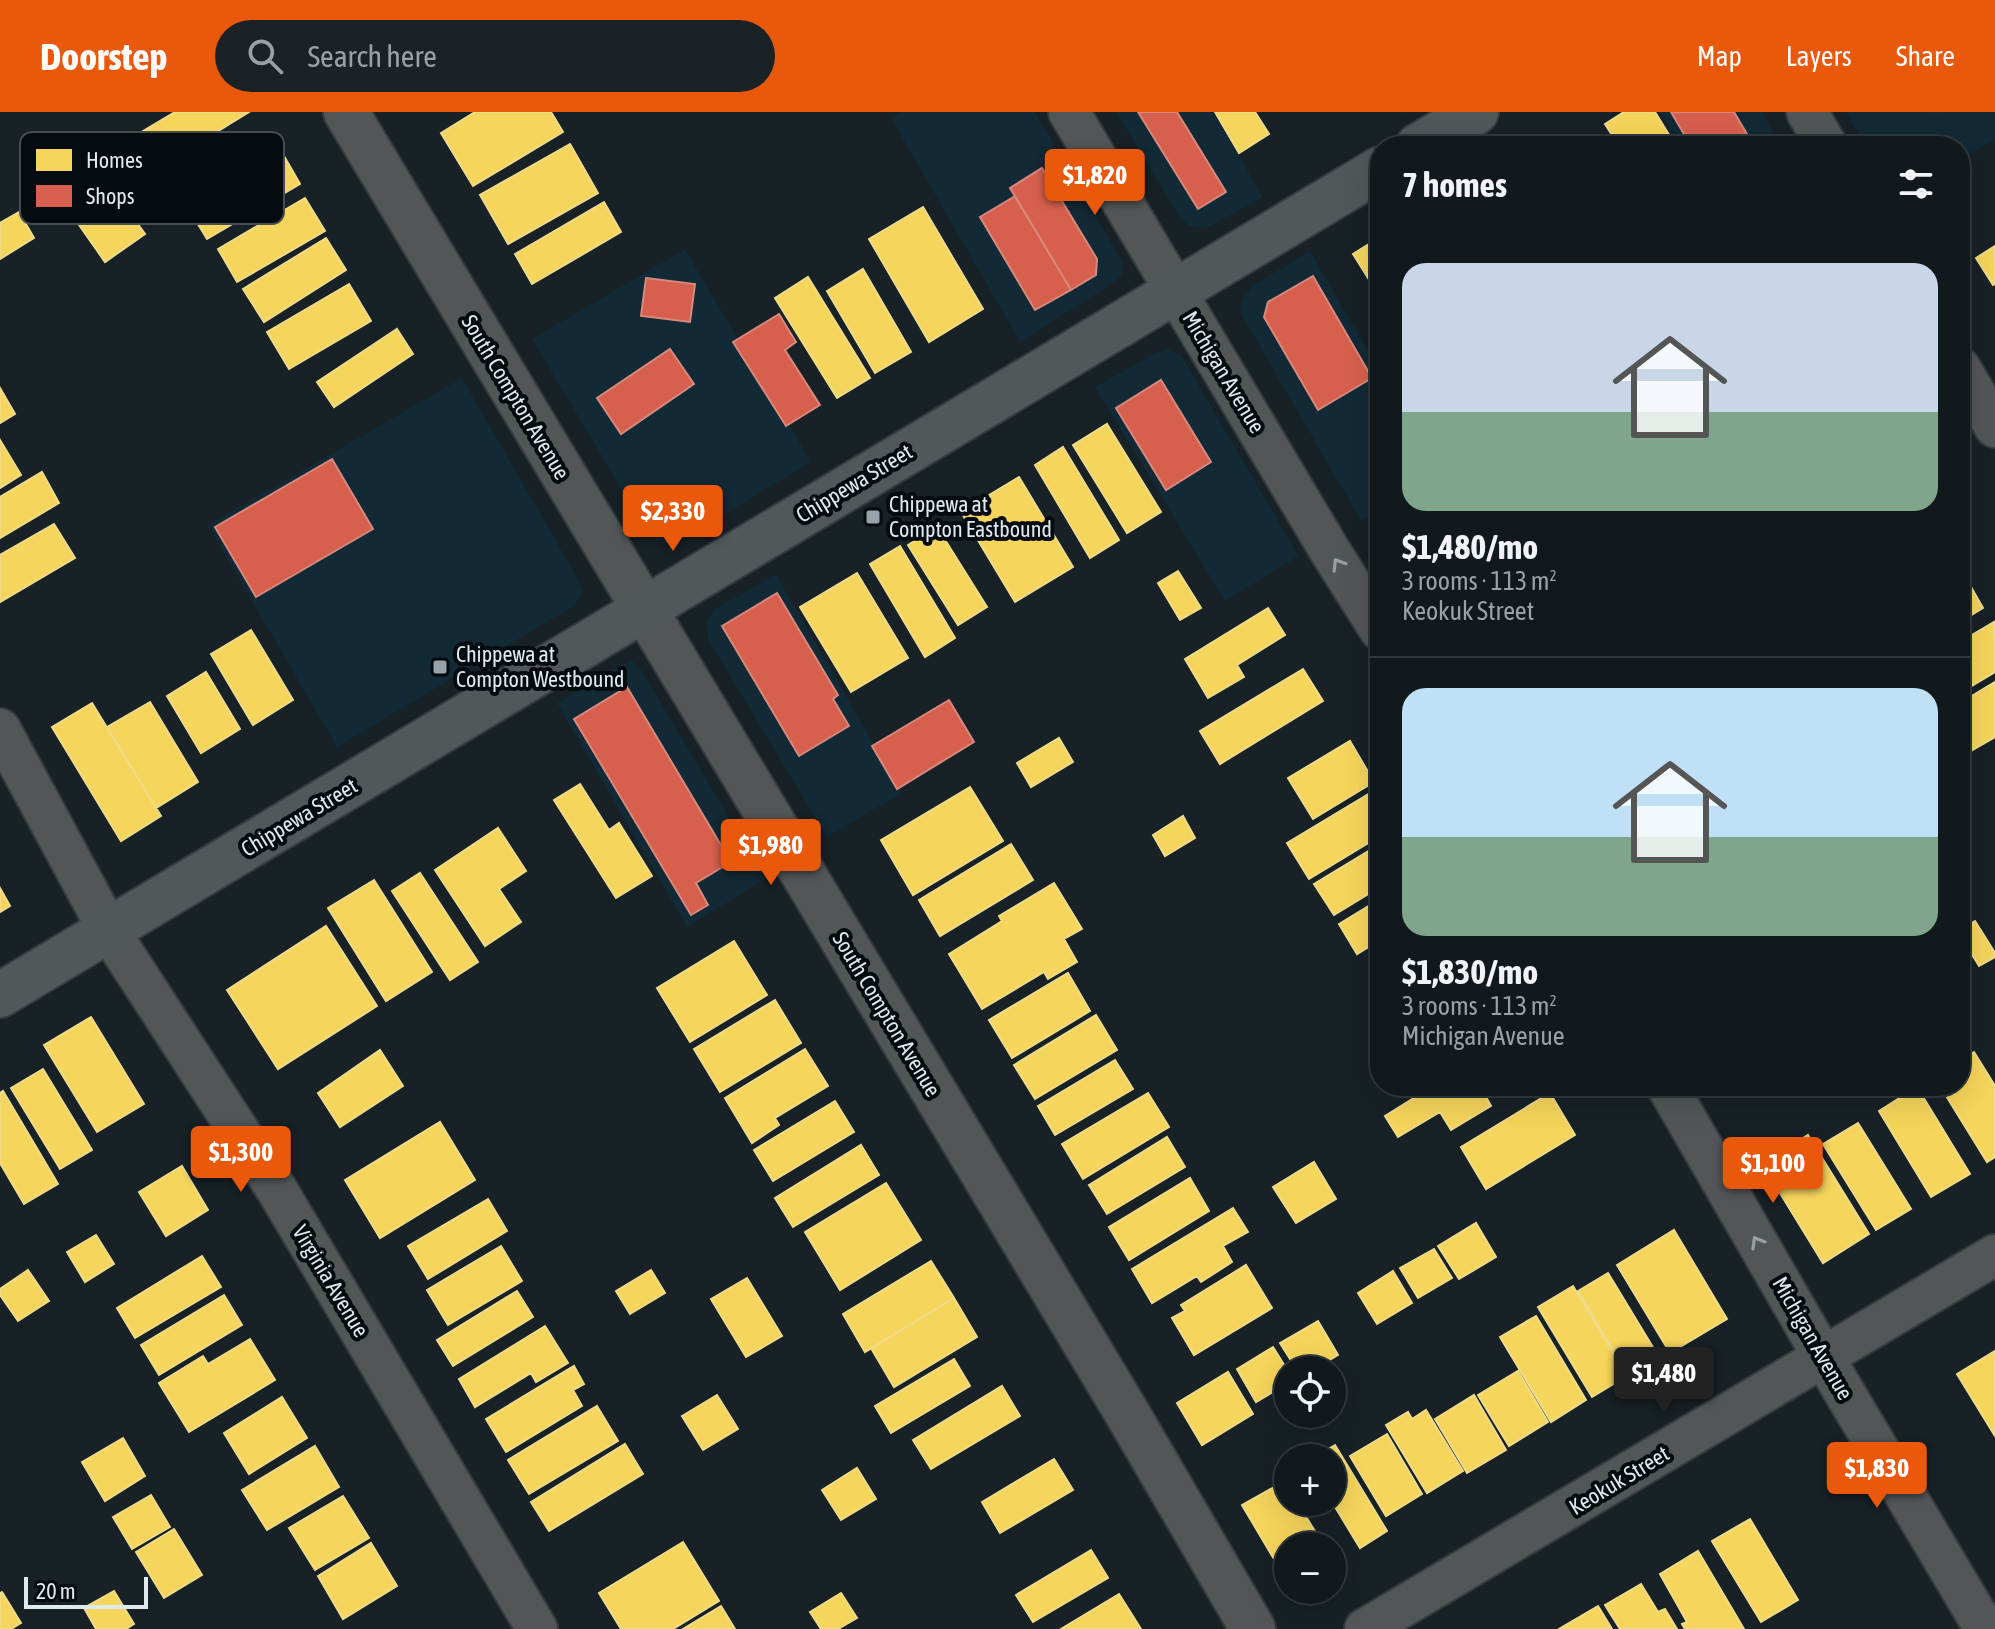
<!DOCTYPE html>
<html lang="en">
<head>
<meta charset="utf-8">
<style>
  body { margin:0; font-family:"Asap Condensed",sans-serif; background:#1a2225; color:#f1f3f6; height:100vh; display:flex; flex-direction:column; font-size:30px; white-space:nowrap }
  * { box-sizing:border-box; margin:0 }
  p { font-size:26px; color:#9ca0a3 }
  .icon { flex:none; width:44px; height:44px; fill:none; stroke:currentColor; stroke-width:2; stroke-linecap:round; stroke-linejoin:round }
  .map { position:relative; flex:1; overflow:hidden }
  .panel { position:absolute; left:1370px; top:24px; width:600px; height:960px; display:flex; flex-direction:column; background:#11191c; border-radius:32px; box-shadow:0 8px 32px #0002,0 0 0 2px #30383b }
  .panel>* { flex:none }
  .buttons { position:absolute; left:1274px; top:1244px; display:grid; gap:16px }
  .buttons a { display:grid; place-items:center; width:72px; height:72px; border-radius:50%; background:#11191c; box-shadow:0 8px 32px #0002,0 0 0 2px #30383b; font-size:40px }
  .scale { position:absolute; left:24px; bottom:20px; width:124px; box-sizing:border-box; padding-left:8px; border:4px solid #dee9f0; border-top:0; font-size:22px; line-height:28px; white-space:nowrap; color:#dee9f0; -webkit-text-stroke:6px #050b0f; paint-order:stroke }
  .price { position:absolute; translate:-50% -68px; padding:0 18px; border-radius:8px; background:#ea580c; color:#fff; font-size:26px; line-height:52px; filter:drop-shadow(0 2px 4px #0008) }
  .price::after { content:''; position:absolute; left:50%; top:48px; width:24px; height:18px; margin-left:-12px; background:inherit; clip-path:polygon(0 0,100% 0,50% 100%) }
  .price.on { background:#222; color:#fff }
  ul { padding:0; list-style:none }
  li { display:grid; align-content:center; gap:16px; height:424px; padding:0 32px }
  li+li { border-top:2px solid #30383b }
  li span { display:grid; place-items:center; height:248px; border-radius:24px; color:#555 }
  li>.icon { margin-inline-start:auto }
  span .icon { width:144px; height:144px; fill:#fffc; stroke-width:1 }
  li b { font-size:34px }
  h2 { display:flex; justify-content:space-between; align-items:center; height:96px; padding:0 32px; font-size:34px }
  header { display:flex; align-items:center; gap:48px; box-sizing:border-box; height:112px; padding:0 40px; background:#ea580c; color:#fff }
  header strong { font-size:38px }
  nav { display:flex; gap:44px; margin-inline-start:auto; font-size:28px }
  .search { width:560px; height:72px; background:#1a2225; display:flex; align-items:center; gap:20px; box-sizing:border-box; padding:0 28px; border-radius:44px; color:#9ca0a3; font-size:30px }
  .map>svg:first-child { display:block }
  .built { fill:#112a36 }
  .homes { fill:#f6d55c; stroke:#efdb88; stroke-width:2 }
  .shops { fill:#d6604d; stroke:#d8897e; stroke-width:2 }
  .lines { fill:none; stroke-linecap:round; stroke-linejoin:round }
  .minor-casing { stroke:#353c41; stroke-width:44 }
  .tertiary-casing { stroke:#353c41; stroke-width:48 }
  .secondary-casing { stroke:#353c41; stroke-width:48 }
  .minor { stroke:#525657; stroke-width:40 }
  .tertiary { stroke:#525657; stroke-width:44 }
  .secondary { stroke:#52575a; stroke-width:44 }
  .oneway { stroke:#98a0a4 }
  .poi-dot { fill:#98a3a9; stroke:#050b0f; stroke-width:3 }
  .labels { text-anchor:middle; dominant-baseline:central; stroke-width:8; stroke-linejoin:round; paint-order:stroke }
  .street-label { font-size:22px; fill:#dee9f0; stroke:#050b0f }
  .poi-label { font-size:22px; fill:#dee9f0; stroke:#050b0f; text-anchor:start }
  .key { fill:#050b0f; stroke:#464e52; stroke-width:2 }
  .key-label { font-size:22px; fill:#dee9f0 }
</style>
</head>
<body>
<header>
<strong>Doorstep</strong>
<div class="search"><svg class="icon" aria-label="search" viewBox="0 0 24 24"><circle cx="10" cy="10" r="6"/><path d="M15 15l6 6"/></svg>Search here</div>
<nav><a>Map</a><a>Layers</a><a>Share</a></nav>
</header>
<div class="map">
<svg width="1995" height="1517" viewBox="0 0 1995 1517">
  <rect width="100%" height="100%" fill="#172126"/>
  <!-- built -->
  <path class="built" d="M902,0H1035L1122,149V162L1112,172L1020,230L891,6Z
    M1116,0H1213L1263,85L1207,116L1189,114L1179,104Z
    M1660,0H1762L1781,34H1680Z
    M1846,0H1995V27L1960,48V34H1865Z
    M685,137L811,350L688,424L666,432L649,423L532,227Z
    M1310,139L1380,259V397L1361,409L1240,200L1243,186L1254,173Z
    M1167,237L1181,243L1299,444L1225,489L1095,275L1155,241Z
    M462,266L574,460L583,479L574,494L337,635L208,413Z
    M776,462L902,681L827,725L708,527L706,511L715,497Z
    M632,549L642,559L766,767L687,815L557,591L616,555Z"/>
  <!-- homes -->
  <path class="homes" d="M175,0H249L158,56L138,22Z
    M475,0H551L563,20L473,74L441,21Z
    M1215,0H1255L1269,22L1239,41Z
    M1624,0H1655L1676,34H1619L1605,12Z
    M570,32L598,81L508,132L480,83Z
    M284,44L300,72L207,127L190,99Z
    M117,83L145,122L105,150L77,110Z
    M305,86L325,119L237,170L218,137Z
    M604,90L621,120L532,172L515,142Z
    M923,95L983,197L929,230L869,127Z
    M19,100L34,126L0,147V111Z
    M1380,125V185L1353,142Z
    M326,126L346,158L264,210L243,177Z
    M1995,134V172L1993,173L1976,146Z
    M863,157L911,240L875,261L827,179Z
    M808,165L870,266L837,286L775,186Z
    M349,172L371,209L289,257L267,220Z
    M397,217L413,242L334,295L317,270Z
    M0,276L15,302L0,311Z
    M1107,312L1161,400L1127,421L1073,333Z
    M0,328L21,363L0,376Z
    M1063,335L1119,428L1090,446L1035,353Z
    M42,360L59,391L0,426V385Z
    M1019,365L1073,455L1015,490L961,400Z
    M54,412L75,446L0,490V443Z
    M937,415L987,495L958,513L908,433Z
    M900,434L955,526L925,545L870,452Z
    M1178,459L1201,496L1180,508L1158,471Z
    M857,461L908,546L851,580L800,495Z
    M1967,468L1983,496L1960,510V471Z
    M1268,496L1285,523L1237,553L1244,565L1208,586L1185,547Z
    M1994,510L1995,560L1960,581V530Z
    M251,518L293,588L253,613L211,542Z
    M1303,557L1323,589L1220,652L1200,619Z
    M206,560L240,617L201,641L167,584Z
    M1995,570V625L1964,643L1960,637V591Z
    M150,590L198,670L156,696L107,615Z
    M92,591L161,704L121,729L52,615Z
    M1059,626L1073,650L1031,675L1017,651Z
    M1350,629L1374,670L1313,707L1288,666Z
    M580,672L609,718L619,711L652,764L616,786L554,688Z
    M970,675L1003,729L913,783L881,728Z
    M1375,678L1380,686V724L1309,767L1287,731Z
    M1183,704L1195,726L1165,744L1153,723Z
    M498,716L526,759L499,777L521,810L485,834L435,758Z
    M1011,732L1033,768L940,824L919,788Z
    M1380,732V775L1334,803L1314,772Z
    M420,761L478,850L450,868L392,779Z
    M374,768L432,860L386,889L328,796Z
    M1054,771L1082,817L1064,827L1077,850L1048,867L1044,860L982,897L949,842L1002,809L999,804Z
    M0,776L10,794L0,800Z
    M1380,787V828L1357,842L1339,812Z
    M1975,809L1995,841V845L1979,854L1960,823V818Z
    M326,814L377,894L278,957L227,878Z
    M734,829L767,883L690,930L657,876Z
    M1380,839V861L1371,845Z
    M1068,861L1090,899L1012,946L989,908Z
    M775,888L801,931L720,980L694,937Z
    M1096,903L1117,938L1035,987L1014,953Z
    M91,905L144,992L97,1020L44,933Z
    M805,937L828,974L775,1006L779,1013L752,1031L725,986Z
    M380,938L403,974L340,1015L318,981Z
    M1974,940L1995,974V1045L1987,1050L1940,974H1960V948Z
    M1115,948L1133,977L1055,1023L1038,994Z
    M43,957L92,1038L60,1057L11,976Z
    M1433,974H1480L1491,994L1451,1018L1440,1000L1398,1025L1385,1004Z
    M1917,975L1970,1062L1931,1085L1879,999Z
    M3,979L58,1072L24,1092L0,1051V981Z
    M1148,981L1169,1015L1083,1067L1062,1032Z
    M1550,981L1575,1023L1486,1077L1461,1035Z
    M835,989L854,1020L773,1069L754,1038Z
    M440,1010L475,1068L380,1126L345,1068Z
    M1858,1011L1911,1097L1876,1118L1823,1032Z
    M1808,1023L1869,1122L1823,1151L1762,1052Z
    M1167,1025L1185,1055L1107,1102L1089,1073Z
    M861,1033L879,1063L793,1115L775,1086Z
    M1314,1050L1336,1087L1296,1111L1273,1075Z
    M182,1054L208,1098L166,1124L139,1080Z
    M1190,1066L1209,1099L1129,1148L1109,1115Z
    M886,1071L921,1128L840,1178L805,1120Z
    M488,1087L507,1119L428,1167L408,1134Z
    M1233,1096L1248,1120L1223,1134L1232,1150L1201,1170L1197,1164L1152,1191L1132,1157Z
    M1476,1111L1496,1145L1459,1167L1438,1134Z
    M1674,1118L1727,1207L1670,1241L1617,1153Z
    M96,1123L114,1152L85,1170L67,1140Z
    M501,1134L522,1169L448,1213L427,1178Z
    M1434,1137L1452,1166L1418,1186L1400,1156Z
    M202,1144L221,1175L135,1226L117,1196Z
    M931,1149L954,1186L865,1240L843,1202Z
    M1246,1153L1272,1196L1194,1243L1172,1206L1185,1199L1181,1193Z
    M28,1158L49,1189L18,1209L0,1183V1177Z
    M651,1158L665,1181L630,1202L616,1179Z
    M1393,1159L1412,1191L1377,1212L1358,1181Z
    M1608,1161L1660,1247L1629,1265L1578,1179Z
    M747,1166L782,1224L746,1245L711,1187Z
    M1573,1174L1627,1264L1592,1285L1538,1195Z
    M517,1179L533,1205L453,1254L437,1228Z
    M224,1183L242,1213L159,1263L141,1233Z
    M954,1186L977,1225L894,1275L871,1236Z
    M1536,1204L1586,1288L1551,1310L1500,1225Z
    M1318,1209L1338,1243L1313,1258H1297L1280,1231Z
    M545,1214L568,1251L536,1270L531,1261L475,1295L459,1267Z
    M250,1227L275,1268L189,1320L159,1271L203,1244L208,1252Z
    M1273,1235L1288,1259V1271L1256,1290L1237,1257Z
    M1995,1239V1324L1957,1262Z
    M954,1247L970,1274L891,1321L875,1294Z
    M574,1254L584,1272L573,1278L582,1294L506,1340L486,1307Z
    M1518,1259L1548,1310L1509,1334L1478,1283Z
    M1228,1260L1253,1302L1202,1333L1177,1291Z
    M1002,1274L1020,1304L931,1357L913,1328Z
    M717,1283L738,1317L703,1338L682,1304Z
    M1474,1283L1506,1338L1467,1361L1435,1307Z
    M282,1285L307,1326L249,1362L224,1321Z
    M597,1294L618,1329L529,1382L508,1348Z
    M1426,1298L1463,1359L1427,1381L1386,1313L1408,1300L1412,1307Z
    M1387,1322L1422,1382L1386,1404L1350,1344Z
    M123,1326L145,1364L105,1389L82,1350Z
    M625,1332L643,1362L549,1419L531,1390Z
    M1335,1333L1387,1419L1360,1436L1332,1390V1346H1313Z
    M315,1334L339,1375L267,1418L242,1378Z
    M1054,1347L1073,1378L1000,1421L982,1390Z
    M857,1356L876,1387L841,1408L822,1378Z
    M1285,1369L1288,1374V1390H1297L1324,1434H1288V1462L1284,1464L1242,1393Z
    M151,1383L170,1415L132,1437L113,1405Z
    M343,1384L369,1426L315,1458L289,1416Z
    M1750,1407L1798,1488L1761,1510L1712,1429Z
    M174,1417L202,1463L164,1486L136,1440Z
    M683,1430L719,1489L673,1517H621L599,1481Z
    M371,1431L397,1474L343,1507L318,1464Z
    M1091,1438L1108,1466L1033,1510L1016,1483Z
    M1698,1439L1744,1517H1685L1682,1512L1687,1510L1660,1462Z
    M1641,1472L1658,1500L1665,1497L1677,1517H1620L1605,1493Z
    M114,1479L134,1512L126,1517H96L84,1496Z
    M2,1480L21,1511L11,1517H0V1481Z
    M841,1481L857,1506L838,1517H821L810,1500Z
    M1119,1482L1141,1517H1061Z
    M721,1494L735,1517H683Z
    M1598,1494L1612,1517H1559Z"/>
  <!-- shops -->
  <path class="shops" d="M1138,0H1177L1226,80L1198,97Z
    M1671,0H1734L1754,34H1691Z
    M1042,56L1097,147L1096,163L1071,178L1010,76Z
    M1015,84L1071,178L1035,198L980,105Z
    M1313,164L1372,266L1318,298L1264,205L1268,190Z
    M646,166L695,172L690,210L641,204Z
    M779,202L796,230L785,238L820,293L786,314L733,230Z
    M670,237L694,272L621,322L597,286Z
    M1161,268L1211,350L1166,378L1116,296Z
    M332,347L373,417L256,485L215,415Z
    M777,481L838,583L833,587L849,614L799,644L722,514Z
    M627,575L731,750L696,771L708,793L691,803L574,607Z
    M949,588L974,630L897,677L872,634Z"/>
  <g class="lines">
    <!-- minor casing -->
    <g class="minor-casing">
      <path id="minor" d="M1069,0L1330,439L1380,518
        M1807,0L1827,34
        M1960,256L1995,315
        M0,617L109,819L277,1078L537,1517
        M1667,974L1824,1246L1985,1517
        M1365,1517L1995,1143"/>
    </g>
    <!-- tertiary casing -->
    <g class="tertiary-casing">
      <path id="tertiary" d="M346,0L1127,1301L1253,1517"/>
    </g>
    <!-- secondary casing -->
    <g class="secondary-casing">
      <path id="secondary" d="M1418,34L1476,0
        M0,883L1380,57"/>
    </g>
    <!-- minor -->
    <use href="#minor" class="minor"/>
    <!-- tertiary -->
    <use href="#tertiary" class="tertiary"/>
    <!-- secondary -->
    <use href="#secondary" class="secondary"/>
  </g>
  <!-- one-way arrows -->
  <defs><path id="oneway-chevron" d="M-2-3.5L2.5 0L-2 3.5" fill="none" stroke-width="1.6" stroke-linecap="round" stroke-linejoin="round" transform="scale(2)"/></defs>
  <g class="oneway">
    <use href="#oneway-chevron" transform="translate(1338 452) rotate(-122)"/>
    <use href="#oneway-chevron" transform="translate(1757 1130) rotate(-120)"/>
  </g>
  <!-- markers -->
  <g class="poi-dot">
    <rect x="865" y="397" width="16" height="16" rx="4"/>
    <rect x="432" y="547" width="16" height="16" rx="4"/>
  </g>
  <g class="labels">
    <!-- street labels -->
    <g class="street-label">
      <text transform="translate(1224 260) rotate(59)">Michigan Avenue</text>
      <text transform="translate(516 285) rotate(59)">South Compton Avenue</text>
      <text transform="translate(854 371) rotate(-31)">Chippewa Street</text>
      <text transform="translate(299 705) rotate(-31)">Chippewa Street</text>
      <text transform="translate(887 902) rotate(59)">South Compton Avenue</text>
      <text transform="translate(331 1169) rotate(59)">Virginia Avenue</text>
      <text transform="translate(1813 1226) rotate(60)">Michigan Avenue</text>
      <text transform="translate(1619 1368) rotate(-31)">Keokuk Street</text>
    </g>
    <!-- poi labels -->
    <g class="poi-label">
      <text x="889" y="392">Chippewa at<tspan x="889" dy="25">Compton Eastbound</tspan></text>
      <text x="456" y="542">Chippewa at<tspan x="456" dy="25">Compton Westbound</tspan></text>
    </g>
  </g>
  <!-- legend -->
  <rect x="20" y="20" width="264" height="92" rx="12" class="key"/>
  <rect x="36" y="37" width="36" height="22" fill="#f6d55c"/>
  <rect x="36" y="73" width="36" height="22" fill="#d6604d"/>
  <g class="key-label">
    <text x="86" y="56">Homes</text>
    <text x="86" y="92">Shops</text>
  </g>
</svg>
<div class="buttons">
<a><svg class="icon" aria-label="locate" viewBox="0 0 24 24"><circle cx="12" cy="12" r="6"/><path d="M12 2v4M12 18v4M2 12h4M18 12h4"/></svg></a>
<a>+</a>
<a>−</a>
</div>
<div class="scale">20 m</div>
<b class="price" style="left:1095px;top:105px">$1,820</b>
<b class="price" style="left:673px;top:441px">$2,330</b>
<b class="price" style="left:771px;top:775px">$1,980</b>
<b class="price" style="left:241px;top:1082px">$1,300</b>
<b class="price" style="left:1773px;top:1093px">$1,100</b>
<b class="price on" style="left:1664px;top:1303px">$1,480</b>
<b class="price" style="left:1877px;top:1398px">$1,830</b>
<section class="panel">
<h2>7 homes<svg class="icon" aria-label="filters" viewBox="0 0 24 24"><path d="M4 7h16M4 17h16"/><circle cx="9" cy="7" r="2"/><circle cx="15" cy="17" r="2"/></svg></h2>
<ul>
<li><span style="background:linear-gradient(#c9d6e8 60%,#7fa58c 0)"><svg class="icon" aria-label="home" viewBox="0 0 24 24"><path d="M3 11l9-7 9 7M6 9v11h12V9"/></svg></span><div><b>$1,480/mo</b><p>3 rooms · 113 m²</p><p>Keokuk Street</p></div></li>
<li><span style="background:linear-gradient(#bfe0f5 60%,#7fa58c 0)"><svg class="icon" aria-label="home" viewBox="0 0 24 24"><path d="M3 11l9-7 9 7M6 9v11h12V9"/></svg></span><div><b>$1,830/mo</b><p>3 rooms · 113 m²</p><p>Michigan Avenue</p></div></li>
</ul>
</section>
</div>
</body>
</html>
